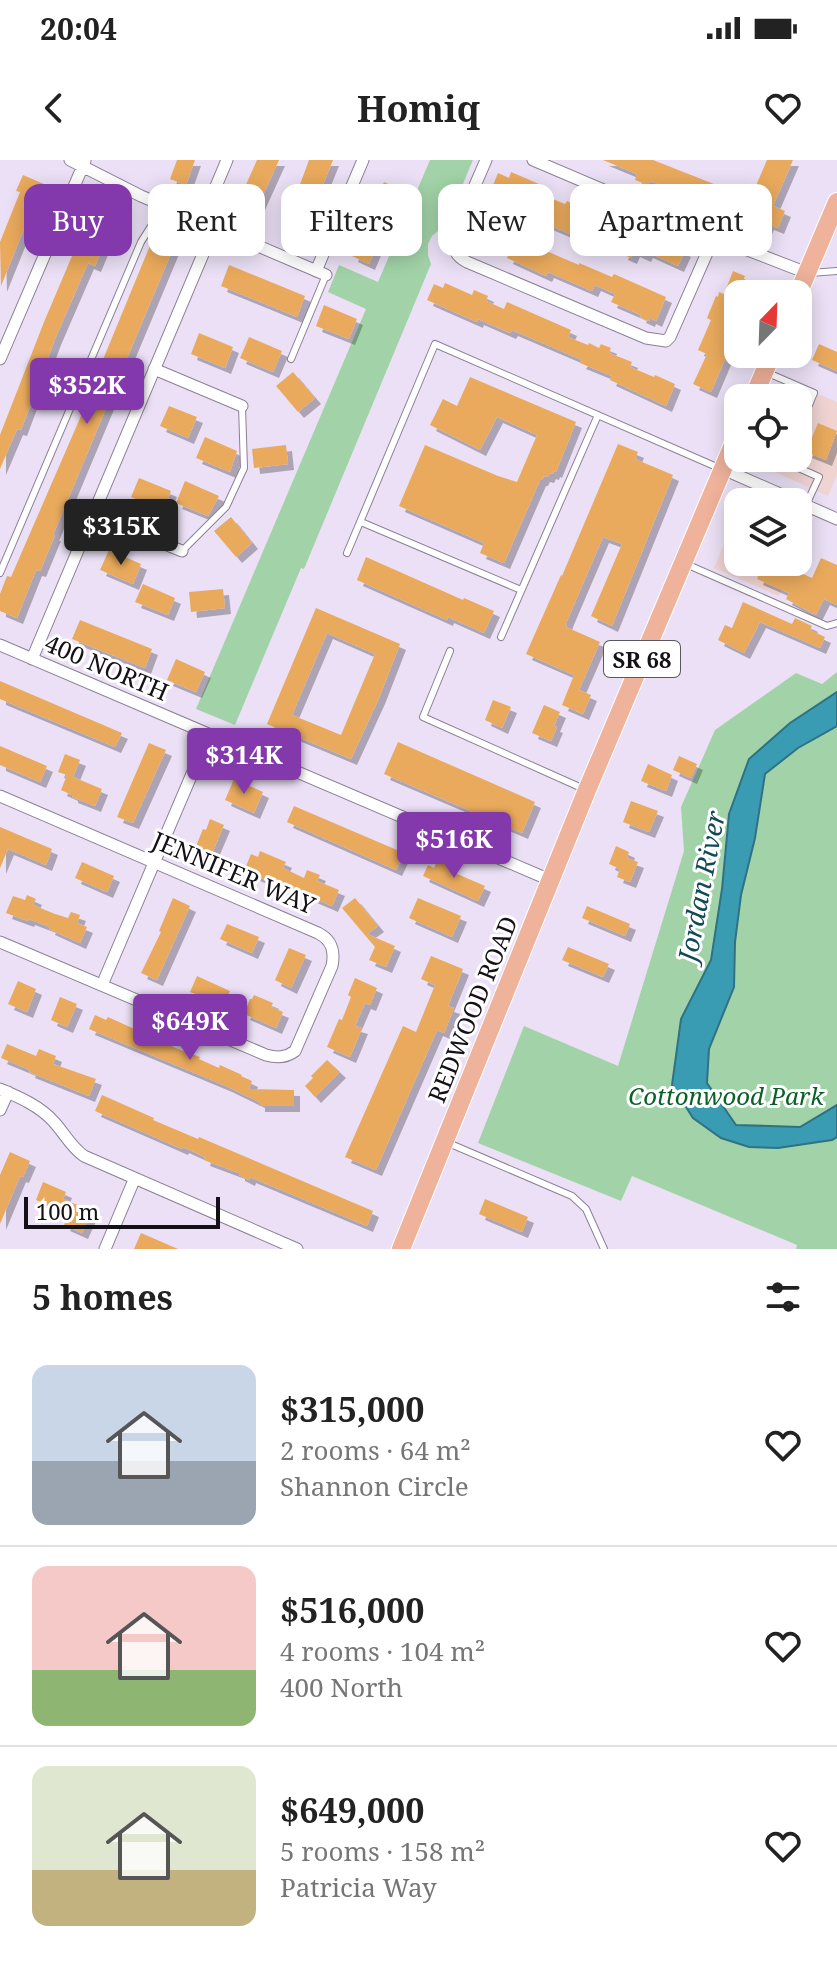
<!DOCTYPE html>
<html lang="en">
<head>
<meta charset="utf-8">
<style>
  body { margin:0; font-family:"Noto Serif",serif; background:#f2f2f2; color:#222; height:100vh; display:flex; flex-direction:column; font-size:30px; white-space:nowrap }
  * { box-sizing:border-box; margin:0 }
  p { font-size:26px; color:#767676 }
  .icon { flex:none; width:44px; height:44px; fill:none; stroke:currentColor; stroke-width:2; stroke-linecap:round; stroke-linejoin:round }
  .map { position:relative; height:1089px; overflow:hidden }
  .side { display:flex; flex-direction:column; background:#fff; flex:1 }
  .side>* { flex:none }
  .top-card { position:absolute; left:24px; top:24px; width:790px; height:72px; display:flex; gap:16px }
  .needle { width:52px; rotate:23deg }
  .tools { position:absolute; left:724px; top:120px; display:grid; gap:16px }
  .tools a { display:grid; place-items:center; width:88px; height:88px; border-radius:16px; background:#fff; box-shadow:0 4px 20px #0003; font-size:40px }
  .scale { position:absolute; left:24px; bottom:20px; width:196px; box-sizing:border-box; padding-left:8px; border:4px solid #141017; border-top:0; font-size:22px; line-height:28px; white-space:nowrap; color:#141017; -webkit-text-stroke:6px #fff; paint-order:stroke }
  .price { position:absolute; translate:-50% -68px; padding:0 18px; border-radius:8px; background:#8339ab; color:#fff; font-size:26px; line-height:52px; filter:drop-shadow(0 2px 4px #0008) }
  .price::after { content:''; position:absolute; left:50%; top:48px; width:24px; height:18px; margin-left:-12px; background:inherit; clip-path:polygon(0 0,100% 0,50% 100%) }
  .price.current { background:#222; color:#fff }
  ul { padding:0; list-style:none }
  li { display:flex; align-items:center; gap:24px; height:200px; padding:0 32px }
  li+li { border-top:2px solid #e0e0e0 }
  li span { display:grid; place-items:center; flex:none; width:224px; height:160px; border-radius:16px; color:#555 }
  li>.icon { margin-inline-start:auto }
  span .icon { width:96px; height:96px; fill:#fffc; stroke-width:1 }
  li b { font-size:34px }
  h2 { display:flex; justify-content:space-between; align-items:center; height:96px; padding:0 32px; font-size:34px }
  .tag { padding:0 28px; border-radius:16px; background:#fff; box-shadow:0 4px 20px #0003; font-size:28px; line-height:72px }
  .tag.current { background:#8339ab; color:#fff }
  .status { display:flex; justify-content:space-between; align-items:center; height:56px; padding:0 40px; background:#fff; direction:ltr }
  .status svg { height:22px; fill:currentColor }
  header { display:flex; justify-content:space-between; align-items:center; height:104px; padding:0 32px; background:#fff; font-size:36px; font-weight:700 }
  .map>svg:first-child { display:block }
  .commercial { fill:#efd4d2 }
  .green { fill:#a2d3a8 }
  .water { fill:#399cb2; stroke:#2e7284; stroke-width:2 }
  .building { fill:#e9aa5d; fill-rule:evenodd; filter:url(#shadow) }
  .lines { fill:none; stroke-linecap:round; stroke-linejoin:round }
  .lane-casing { stroke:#8b8194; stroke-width:8 }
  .street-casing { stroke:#8b8194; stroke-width:13 }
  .primary-casing { stroke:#fff; stroke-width:20 }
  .lane { stroke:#fff; stroke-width:6 }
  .street { stroke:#fff; stroke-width:11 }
  .primary { stroke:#efb29b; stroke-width:18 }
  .labels { text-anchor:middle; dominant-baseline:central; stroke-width:6; stroke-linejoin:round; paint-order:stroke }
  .shield { fill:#fff; stroke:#5a585d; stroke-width:2 }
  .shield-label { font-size:22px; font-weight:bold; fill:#141017 }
  .street-label { font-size:24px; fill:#141017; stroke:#fff }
  .park-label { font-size:24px; font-style:italic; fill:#0a6127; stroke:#fff }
  .water-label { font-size:26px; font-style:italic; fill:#114a56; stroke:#fff }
</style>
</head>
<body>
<div class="status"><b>20:04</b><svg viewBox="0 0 49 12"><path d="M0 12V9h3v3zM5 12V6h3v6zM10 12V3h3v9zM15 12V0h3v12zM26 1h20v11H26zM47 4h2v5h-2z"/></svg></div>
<header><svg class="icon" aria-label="back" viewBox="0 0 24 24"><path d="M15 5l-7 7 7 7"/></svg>Homiq<svg class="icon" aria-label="heart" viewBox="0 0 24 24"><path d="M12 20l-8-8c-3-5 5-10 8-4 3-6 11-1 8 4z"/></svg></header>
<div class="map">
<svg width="837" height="1089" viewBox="0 0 837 1089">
  <defs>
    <filter id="shadow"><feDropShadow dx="6" dy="6" stdDeviation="0" flood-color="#0004"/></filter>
  </defs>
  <rect width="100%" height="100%" fill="#ebe0f5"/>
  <!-- commercial -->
  <path class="commercial" d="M792,223L837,242V315L828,336L759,305L761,298H798V238H786Z
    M738,351V402H794L779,436L714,408Z"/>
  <!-- green -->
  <path class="green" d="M430,0H473L446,64L432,76L428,84V95L431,104L304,409L301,408L235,565L196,549L366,149L328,132L339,105L378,122Z
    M837,512V1089H796L797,1085L632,1016L621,1041L478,983L524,866L618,906L684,691L681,647L715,570L796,513L822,524Z"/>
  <!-- water -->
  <path class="water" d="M837,532V566L798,588L765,614L755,678L741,735L735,782L734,827L709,889L707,923L736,965L800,967L837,945V977L832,980L778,988L749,987L721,978L693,958L672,925L681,859L711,800L722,729L729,654L749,599L790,563Z"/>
  <!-- building -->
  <path class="building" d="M177,0H195L186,25L170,19Z
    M257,0H279L254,55L236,47Z
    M309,0H333L302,76L284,68Z
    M603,0H653L729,30L730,28L751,37L767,0H793L773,46L785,51L778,68L768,64L766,68L753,63L754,61L736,53L734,58L710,48L709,50L668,32L669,28L650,21L648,25L635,20L637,14Z
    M511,12L546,27L543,35L565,44L567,41L598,55L600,50L613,55L611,60L633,69L634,66L665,80L666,77L678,82L676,87L685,91L678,106L647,92L645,96L634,91L631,98L622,94L624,88L602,78L598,86L526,55L528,50L521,47L523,43L491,30L498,13L509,18Z
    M23,15L44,24L38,40L36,39L1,126L0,82L20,32L16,31Z
    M384,22L400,29L387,61L384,60L376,79L379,80L369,104L352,96Z
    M96,43L123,54L115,72L110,70L95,106L88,103L55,179L21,270L17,269L0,309V275L44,162L72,96L69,95L78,73L83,75Z
    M482,58L539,82L537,87L579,105V103L612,117L614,114L666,137L656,161L650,158L649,161L640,157L641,155L611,142L615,134L595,125L592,131L548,112L546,116L507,98L509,93L474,79Z
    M156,71L177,79L53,375H55L40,411L36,410L17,458L0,451V434L7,416L11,417L104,203L102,202Z
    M229,105L305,136L297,157L221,126Z
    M733,111L745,116L723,173L734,178L711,232L693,224L707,194L698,190L711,160L707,158L716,136L718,137L719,132L724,134Z
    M445,123L472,135L474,130L488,136L486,141L504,149L507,142L571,170L568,177L588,185L589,183L599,188L601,184L611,188L609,193L632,202L630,207L654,217L655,215L675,224L666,246L610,220L612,216L580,203L582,200L512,170L510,173L478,159L477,162L427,140L434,124L443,128Z
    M324,145L357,159L349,179L316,166Z
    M199,173L233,187L225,208L191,194Z
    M249,177L282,191L273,212L240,198Z
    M819,184L837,192V211L812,200Z
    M293,212L315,238L298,252L276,226Z
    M470,217L576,262L556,312L554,311L553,314L550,313L548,317L544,316L542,320H540L504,403L480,393L484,383L399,346L425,285L498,316L517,322L537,275L497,257L480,290L430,265L443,239L457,246Z
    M169,246L197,257L188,278L160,266Z
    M818,263L837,271L826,300L806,292Z
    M205,277L237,291L230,312L196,298Z
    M618,284L638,292L635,299L673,315L612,466L591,456L622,384L603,377L567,461L566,467L600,482L579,530L591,535L583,554L562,545L574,515L526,494L561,415L562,416Z
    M286,285L288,304L254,308L252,289Z
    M139,318L171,331L163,351L131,337Z
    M185,321L219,336L208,356L176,343Z
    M231,357L252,383L236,397L214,371Z
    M109,390L141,404L133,424L100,410Z
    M366,397L463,440L464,438L494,451L484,473L448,457L447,460L357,420Z
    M821,398L837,405V445L824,439L816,455L786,439L789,433L757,419L764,402H792L790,408L812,418Z
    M143,424L175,438L168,455L135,442Z
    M223,429L225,448L191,452L189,432Z
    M743,442L792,464L795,458L812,466L810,470L825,477L820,488L760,462L744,493L718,480L725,465L732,468Z
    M316,448L400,484L379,538L351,599L267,564ZM327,473L375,494L341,575L292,555Z
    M80,460L152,489L145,508L72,479Z
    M176,499L205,512L196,532L167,520Z
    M0,521L122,573L115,587L0,539Z
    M493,540L511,547L502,568L485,560Z
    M544,545L560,552L554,566L557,567L551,581L532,573Z
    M398,582L535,642L522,673L384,614Z
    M149,583L166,590L133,663L117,657Z
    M0,586L47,606L40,622L0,605Z
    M65,594L80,600L73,617L102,629L95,646L72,637V635L61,630L67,615L58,612Z
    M679,596L697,604L691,618L673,610Z
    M648,604L672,615L666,631L641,621Z
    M234,619L263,632L254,653L225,640Z
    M631,641L658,651L649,672L623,662Z
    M294,646L404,693L396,710L287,662Z
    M210,659L224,665L210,698L194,691L203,669L206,670Z
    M0,667L52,689L46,705L8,689L0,708Z
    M616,686L629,692L627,698L638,702L630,722L617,717L620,709L609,704Z
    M260,691L286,702L283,708L304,718L307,710L320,715L317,721L339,730L332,746L267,718L266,720L244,711L251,694L258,697Z
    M438,698L451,703L448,710L485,726L478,741L423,716L428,705L434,708Z
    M82,702L114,716L107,732L75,718Z
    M27,735L36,739L33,745L55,754L68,758L71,752L80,755L77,763L87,767L80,783L49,769L50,767L29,759L28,761L6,753L13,736L25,740Z
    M173,738L190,746L157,820L141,813L161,772L159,771Z
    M355,738L378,766L367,774L395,786L386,807L369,800L375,787L342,748Z
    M418,738L461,756L452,777L409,758Z
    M587,746L630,764L625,776L582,758Z
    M227,764L259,777L252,793L220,779Z
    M568,787L609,804L603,817L562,800Z
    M289,788L306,795L291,828L275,820Z
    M431,796L463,809L448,846L454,848L444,873L437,870L376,1010L345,997L403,866L416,872L435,825L421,819Z
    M197,816L230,831L224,844L190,832Z
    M355,818L377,828L370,845L365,843L355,866L362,868L350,897L327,887L339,859L342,860L351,837L348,835Z
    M18,821L36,829L27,852L8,844Z
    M254,835L273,843L271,847L283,852L276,868L244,854L250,839H252Z
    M60,837L77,844L67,867L51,860Z
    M95,855L106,860L108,857L178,889L200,897L199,899L219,908L220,905L242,915L241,916L252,921L249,929L294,930V946H259V942L226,926L89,869Z
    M7,884L36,896L39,889L56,896L53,904L96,919L89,936L29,912L30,910L1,898Z
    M327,900L340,912L315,937L305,926L313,918L311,916Z
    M102,935L154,958L153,960L198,979L199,977L373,1051L367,1066L250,1017L249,1020L239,1015V1013L204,1000L205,997L183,987L182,989L95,951Z
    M10,992L30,1001L23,1017L20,1016L0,1064V1015Z
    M43,1022L66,1032L63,1039L92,1051L82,1073L64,1065L69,1054L36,1040Z
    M485,1039L528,1057L522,1072L479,1054Z
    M141,1073L178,1089H134Z"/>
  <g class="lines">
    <!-- lane casing -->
    <g class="lane-casing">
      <path id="lane" d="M810,113L837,111
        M291,199L326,115
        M768,213L814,233L798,271
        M786,298L785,302L819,317L806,345
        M361,362L521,430
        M182,391L226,347L244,308L242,246
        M347,393L435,184L719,308
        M686,404L827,466L837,463
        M0,413L141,82L153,63L161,44
        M501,477L598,255
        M450,491L423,557L584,629
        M446,982L572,1036L586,1049L604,1089"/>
    </g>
    <!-- street casing -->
    <g class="street-casing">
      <path id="street" d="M70,0L141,36L326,115
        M486,0L454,74C451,86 455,96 467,102L646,178L666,181L670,177L714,77
        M533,0L714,77L807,113
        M316,111L363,0
        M0,199L85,1
        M154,209L242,246
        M723,309L837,359
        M93,355L182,391
        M0,485L550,720
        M32,499L209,80L206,50L227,0
        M0,636L318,773C332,780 335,791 332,806L295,891C286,898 277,898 266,895L0,782
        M102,825L209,574
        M0,929C19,937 40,946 54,962C65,974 71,987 84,996L297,1089
        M0,950L8,932
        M105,1089L134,1020"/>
    </g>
    <!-- primary casing -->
    <g class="primary-casing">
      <path id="primary" d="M798,134L837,42
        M753,238L772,194
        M401,1089L587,630L738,273"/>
    </g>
    <!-- lane -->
    <use href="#lane" class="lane"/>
    <!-- street -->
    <use href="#street" class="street"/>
    <!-- primary -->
    <use href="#primary" class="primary"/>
  </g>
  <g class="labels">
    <!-- shield labels -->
    <rect class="shield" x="604" y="481" width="76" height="36" rx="6"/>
    <g class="shield-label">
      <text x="642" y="499">SR 68</text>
    </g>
    <!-- street labels -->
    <g class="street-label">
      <text transform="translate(107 507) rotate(23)">400 NORTH</text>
      <text transform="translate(234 712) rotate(23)">JENNIFER WAY</text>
      <text transform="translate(472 849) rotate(-68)">REDWOOD ROAD</text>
    </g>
    <!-- park labels -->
    <g class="park-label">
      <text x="726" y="935">Cottonwood Park</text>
    </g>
    <!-- water labels -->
    <g class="water-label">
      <text transform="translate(701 726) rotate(-79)">Jordan River</text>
    </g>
  </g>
</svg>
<div class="tools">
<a><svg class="needle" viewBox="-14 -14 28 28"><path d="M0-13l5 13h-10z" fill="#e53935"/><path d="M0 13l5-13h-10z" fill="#767676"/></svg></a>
<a><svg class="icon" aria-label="locate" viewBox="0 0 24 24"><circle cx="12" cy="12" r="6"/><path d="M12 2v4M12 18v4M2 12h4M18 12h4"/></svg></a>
<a><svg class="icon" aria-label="layers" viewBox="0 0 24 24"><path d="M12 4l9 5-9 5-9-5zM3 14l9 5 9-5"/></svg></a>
</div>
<div class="scale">100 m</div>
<b class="price" style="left:87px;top:266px">$352K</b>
<b class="price current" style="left:121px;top:407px">$315K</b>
<b class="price" style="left:244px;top:636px">$314K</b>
<b class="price" style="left:454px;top:720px">$516K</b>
<b class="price" style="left:190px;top:902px">$649K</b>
<div class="top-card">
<a class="tag current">Buy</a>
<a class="tag">Rent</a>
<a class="tag">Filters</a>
<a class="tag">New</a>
<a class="tag">Apartment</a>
</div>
</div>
<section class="side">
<h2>5 homes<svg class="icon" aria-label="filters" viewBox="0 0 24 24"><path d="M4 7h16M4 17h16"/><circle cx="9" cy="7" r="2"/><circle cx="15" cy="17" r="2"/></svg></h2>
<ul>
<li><span style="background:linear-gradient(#c9d6e8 60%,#9aa5b1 0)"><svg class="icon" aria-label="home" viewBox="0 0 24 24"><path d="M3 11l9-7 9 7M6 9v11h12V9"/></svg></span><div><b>$315,000</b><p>2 rooms · 64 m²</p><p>Shannon Circle</p></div><svg class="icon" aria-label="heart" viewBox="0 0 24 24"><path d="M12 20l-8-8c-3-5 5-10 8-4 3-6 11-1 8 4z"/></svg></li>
<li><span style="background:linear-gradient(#f6c9c9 65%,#8fb573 0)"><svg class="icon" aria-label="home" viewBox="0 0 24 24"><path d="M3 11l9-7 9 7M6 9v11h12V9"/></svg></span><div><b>$516,000</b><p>4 rooms · 104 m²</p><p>400 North</p></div><svg class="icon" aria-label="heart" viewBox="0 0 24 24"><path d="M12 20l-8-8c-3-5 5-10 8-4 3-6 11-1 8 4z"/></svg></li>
<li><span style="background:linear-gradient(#dfe7d0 65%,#c2b280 0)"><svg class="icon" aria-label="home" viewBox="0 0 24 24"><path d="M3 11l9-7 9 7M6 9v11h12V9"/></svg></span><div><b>$649,000</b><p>5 rooms · 158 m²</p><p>Patricia Way</p></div><svg class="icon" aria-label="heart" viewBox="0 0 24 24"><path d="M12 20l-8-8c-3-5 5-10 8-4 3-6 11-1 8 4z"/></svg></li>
</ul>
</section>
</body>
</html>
